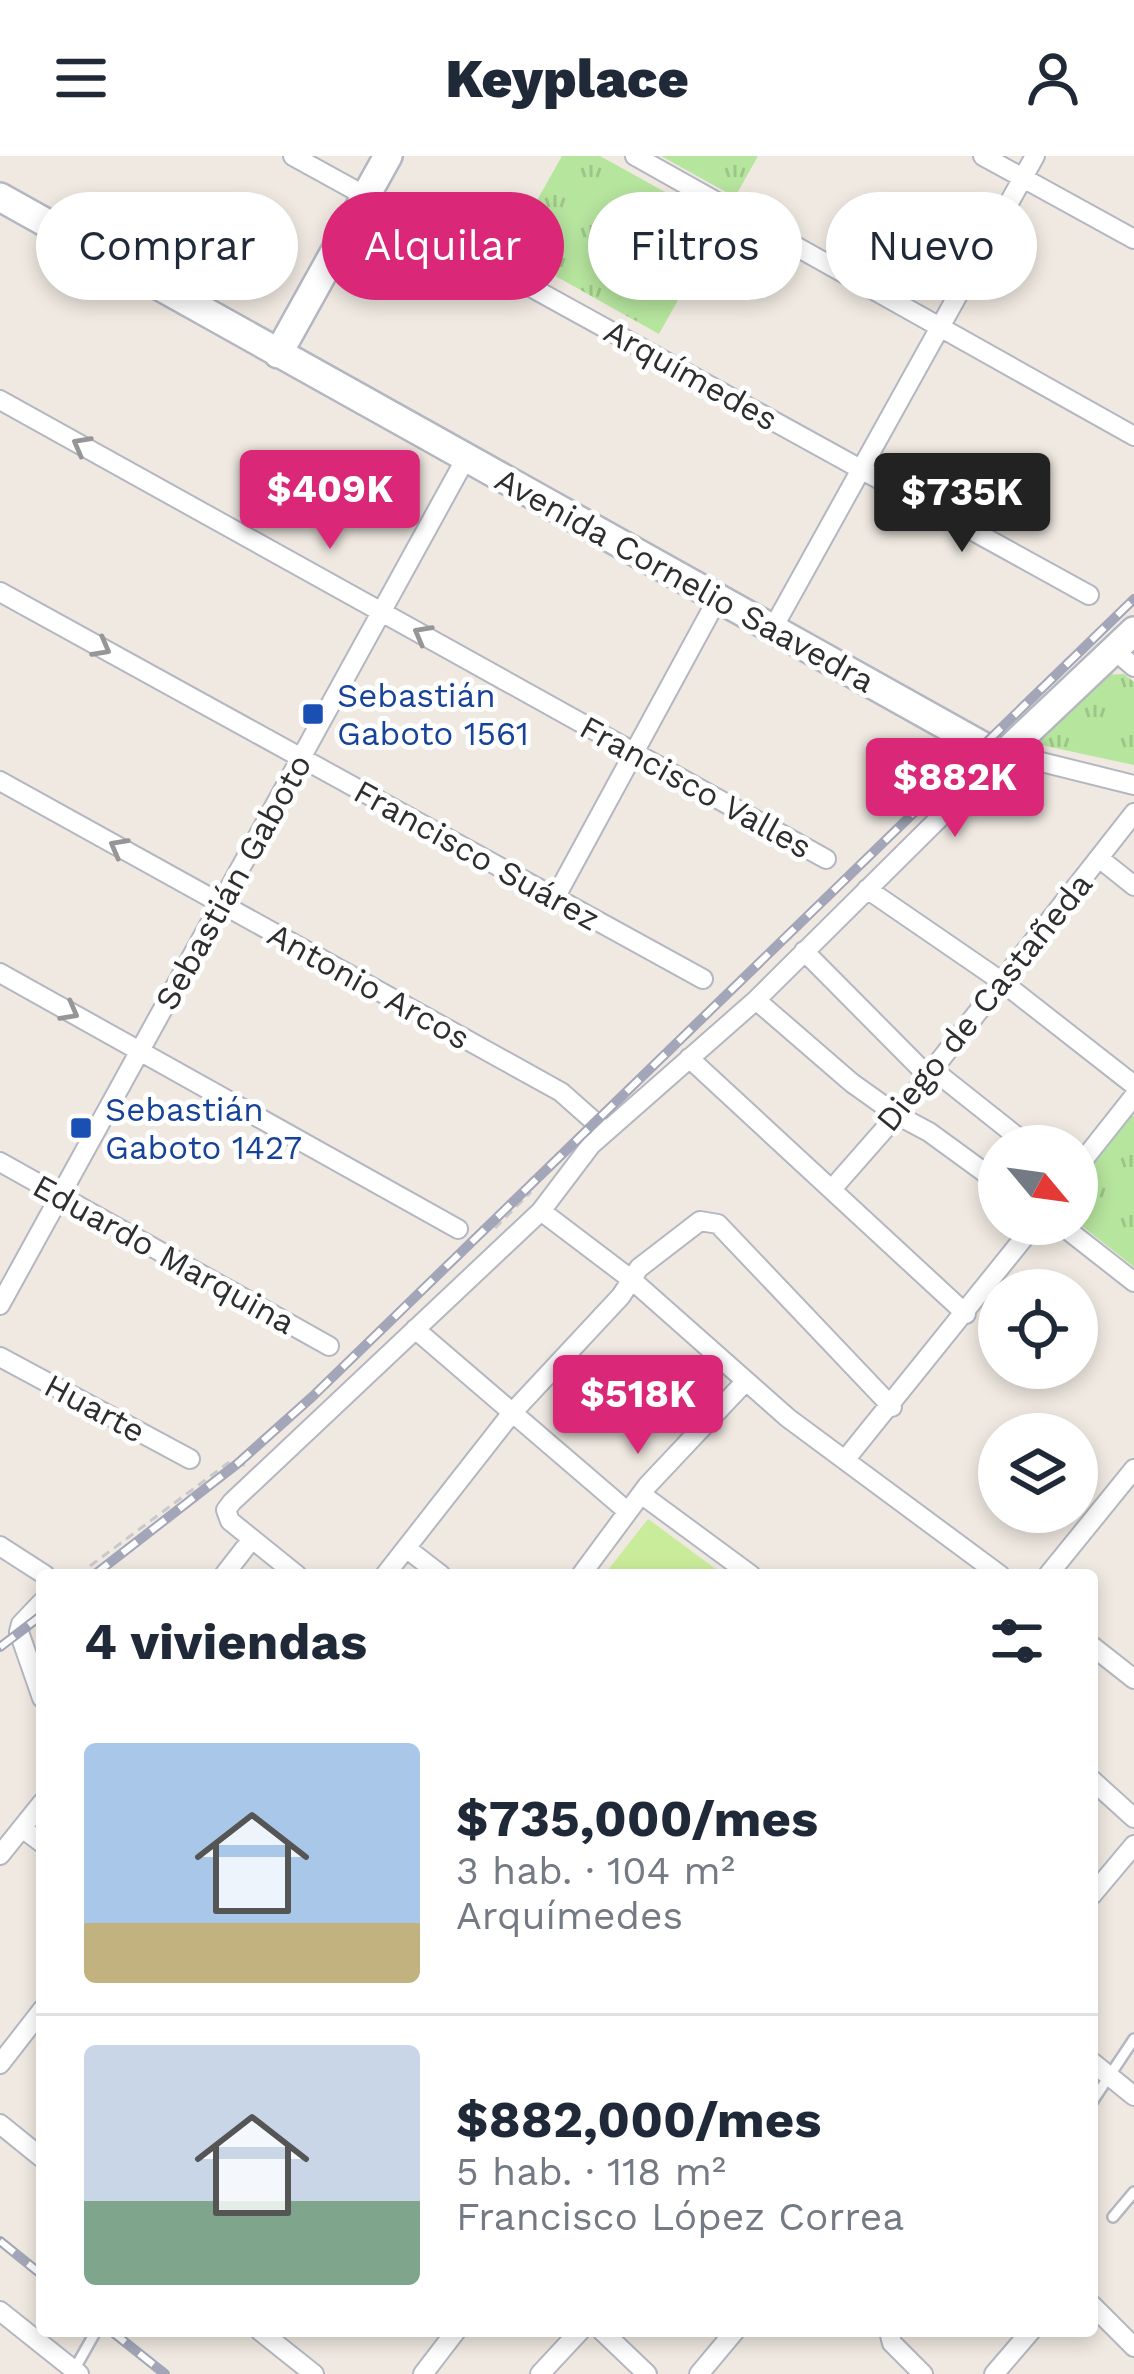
<!DOCTYPE html>
<html lang="es">
<head>
<meta charset="utf-8">
<style>
  body { margin:0; font-family:"Work Sans",sans-serif; background:#f6f6f7; color:#1f2937; height:100vh; display:flex; flex-direction:column; font-size:45px; white-space:nowrap }
  * { box-sizing:border-box; margin:0 }
  p { font-size:39px; color:#747a83 }
  .icon { flex:none; width:66px; height:66px; fill:none; stroke:currentColor; stroke-width:2; stroke-linecap:round; stroke-linejoin:round }
  .map { position:relative; flex:1; overflow:hidden }
  .details { position:absolute; left:36px; top:1413px; width:1062px; height:768px; display:flex; flex-direction:column; background:#fff; border-radius:12px; box-shadow:0 6px 18px #0003 }
  .details>* { flex:none }
  .guide { position:absolute; left:36px; top:36px; width:1062px; height:108px; display:flex; gap:24px }
  .needle { width:78px; rotate:119deg }
  .buttons { position:absolute; left:978px; top:969px; display:grid; gap:24px }
  .buttons a { display:grid; place-items:center; width:120px; height:120px; border-radius:50%; background:#fff; box-shadow:0 6px 18px #0003; font-size:60px }
  .price { position:absolute; translate:-50% -102px; padding:0 27px; border-radius:12px; background:#db2777; color:#fff; font-size:39px; line-height:78px; filter:drop-shadow(0 3px 6px #0008) }
  .price::after { content:''; position:absolute; left:50%; top:72px; width:36px; height:27px; margin-left:-18px; background:inherit; clip-path:polygon(0 0,100% 0,50% 100%) }
  .price.selected { background:#222; color:#fff }
  ul { padding:0; list-style:none }
  li { display:flex; align-items:center; gap:36px; height:300px; padding:0 48px }
  li+li { border-top:3px solid #e0e1e3 }
  li span { display:grid; place-items:center; flex:none; width:336px; height:240px; border-radius:12px; color:#555 }
  li>.icon { margin-inline-start:auto }
  span .icon { width:144px; height:144px; fill:#fffc; stroke-width:1 }
  li b { font-size:51px }
  h2 { display:flex; justify-content:space-between; align-items:center; height:144px; padding:0 48px; font-size:51px }
  .pill { padding:0 42px; border-radius:54px; background:#fff; box-shadow:0 6px 18px #0003; font-size:42px; line-height:108px }
  .pill.selected { background:#db2777; color:#fff }
  header { display:flex; justify-content:space-between; align-items:center; height:156px; padding:0 48px; background:#fff; font-size:54px; font-weight:800 }
  .map>svg:first-child { display:block }
  .park { fill:url(#park-tufts) }
  .pitch { fill:#c9ec9a }
  .lines { fill:none; stroke-linecap:round; stroke-linejoin:round }
  .lane-casing { stroke:#b4b7c1; stroke-width:14 }
  .street-casing { stroke:#b4b7c1; stroke-width:22 }
  .secondary-casing { stroke:#b4b7c1; stroke-width:32 }
  .path { stroke:#c9c9c9; stroke-width:3; stroke-dasharray:9 6; stroke-linecap:butt }
  .lane { stroke:#fff; stroke-width:9 }
  .street { stroke:#fff; stroke-width:18 }
  .secondary { stroke:#fff; stroke-width:27 }
  .rail-casing { stroke:#a3a6b8; stroke-width:10 }
  .rail { stroke:#fff; stroke-width:6; stroke-dasharray:18; stroke-linecap:butt }
  .oneway { stroke:#969696 }
  .transit-dot { fill:#1a4fb4; stroke:#fff; stroke-width:4.5 }
  .labels { text-anchor:middle; dominant-baseline:central; stroke-width:10; stroke-linejoin:round; paint-order:stroke }
  .street-label { font-size:33px; fill:#2e2e2e; stroke:#fff }
  .transit-label { font-size:33px; fill:#164399; stroke:#fff; text-anchor:start }
</style>
</head>
<body>
<header><svg class="icon" aria-label="menu" viewBox="0 0 24 24"><path d="M4 6h16M4 12h16M4 18h16"/></svg>Keyplace<svg class="icon" aria-label="person" viewBox="0 0 24 24"><circle cx="12" cy="8" r="4"/><path d="M4 21q1-7 8-7t8 7"/></svg></header>
<div class="map">
<svg width="1134" height="2218" viewBox="0 0 1134 2218">
  <defs>
    <pattern id="park-tufts" width="24" height="20" patternUnits="userSpaceOnUse" patternTransform="scale(3)"><rect width="24" height="20" fill="#b6e59e"/><path d="M3 7l-1-3M5 7V3M7 7l1-3M15 17l-1-3M17 17v-4M19 17l1-3" fill="none" stroke="#9dc588"/></pattern>
  </defs>
  <rect width="100%" height="100%" fill="#efe9e1"/>
  <!-- park -->
  <path class="park" d="M562,0H600L721,67L659,178L509,94Z
    M661,0H758L735,41Z
    M1124,518L1134,526V609L1041,589L1037,579L1102,519Z
    M1131,960H1134V1111L1077,1066V1026Z"/>
  <!-- pitch -->
  <path class="pitch" d="M648,1363L724,1419H604Z"/>
  <g class="lines">
    <!-- lane casing -->
    <g class="lane-casing">
      <path id="lane" d="M909,641L968,587
        M1092,1946L1134,1883
        M1113,2061L1134,2036
        M74,2214L96,2175"/>
    </g>
    <!-- street casing -->
    <g class="street-casing">
      <path id="street" d="M293,0L1089,439
        M635,0L1134,280
        M983,0L1134,83
        M0,244L826,703
        M0,436L703,823
        M773,472L1035,0
        M1114,494L1134,511
        M0,625L561,936L605,975
        M1099,702L1134,730
        M867,733L1001,825L1134,929
        M555,742L718,442
        M804,795L927,919
        M0,817L458,1073
        M756,844L852,927L897,959L929,976L999,1027
        M689,902L966,1158
        M932,913L1029,990
        M0,1006L329,1190
        M1077,1012L1134,940
        M832,1033L897,959L1134,657
        M541,1055L632,1124L788,1262L1000,1419
        M1060,1068L1134,1126
        M0,1149L466,302
        M415,1173L627,1355
        M0,1201L190,1303
        M845,1304L1035,1068
        M641,1338L751,1419
        M0,1390L45,1419
        M406,1392L441,1419
        M224,1419L252,1383
        M297,1419L230,1365L226,1354L232,1346L541,1055L591,989L756,844L1005,597L1134,629
        M385,1419L511,1258L621,1140L639,1112L700,1065L718,1068L892,1251
        M581,1419L647,1330L745,1226
        M1048,1419L1134,1313
        M42,1446L21,1468L19,1476L42,1542
        M1092,1490L1134,1523
        M1092,1624L1134,1662
        M22,1672L42,1687
        M0,1699L42,1647
        M1092,1739L1134,1689
        M1092,1906L1134,1940
        M0,1908L42,1854
        M0,1968L42,2002
        M1092,2149L1134,2191
        M0,2155L79,2218
        M260,2175L314,2218
        M602,2175L647,2218
        M889,2175L892,2187L923,2218
        M423,2218L456,2175
        M540,2218L580,2175
        M699,2218L735,2175
        M994,2218L1031,2175"/>
    </g>
    <!-- secondary casing -->
    <g class="secondary-casing">
      <path id="secondary" d="M0,41L988,593L1005,597L1134,475
        M278,198L388,0"/>
    </g>
    <!-- path -->
    <path class="path" d="M495,1072L531,1036
      M78,1419L228,1307L245,1309"/>
    <!-- lane -->
    <use href="#lane" class="lane"/>
    <!-- street -->
    <use href="#street" class="street"/>
    <!-- secondary -->
    <use href="#secondary" class="secondary"/>
    <!-- rail casing -->
    <g class="rail-casing">
      <path id="rail" d="M94,1419L237,1308L312,1241L1134,443
        M0,1491L42,1459
        M0,2085L42,2119
        M111,2175L165,2218"/>
    </g>
    <!-- rail -->
    <use href="#rail" class="rail"/>
  </g>
  <!-- one-way arrows -->
  <defs><path id="oneway-chevron" d="M-2-3.5L2.5 0L-2 3.5" fill="none" stroke-width="1.6" stroke-linecap="round" stroke-linejoin="round" transform="scale(3)"/></defs>
  <g class="oneway">
    <use href="#oneway-chevron" transform="translate(81 289) rotate(-151)"/>
    <use href="#oneway-chevron" transform="translate(422 478) rotate(-151)"/>
    <use href="#oneway-chevron" transform="translate(102 492) rotate(29)"/>
    <use href="#oneway-chevron" transform="translate(118 691) rotate(-151)"/>
    <use href="#oneway-chevron" transform="translate(70 856) rotate(29)"/>
  </g>
  <!-- markers -->
  <g class="transit-dot">
    <rect x="301" y="546" width="24" height="24" rx="6"/>
    <rect x="69" y="960" width="24" height="24" rx="6"/>
  </g>
  <g class="labels">
    <!-- street labels -->
    <g class="street-label">
      <text transform="translate(691 219) rotate(29)">Arquímedes</text>
      <text transform="translate(685 424) rotate(29)">Avenida Cornelio Saavedra</text>
      <text transform="translate(696 631) rotate(29)">Francisco Valles</text>
      <text transform="translate(477 699) rotate(29)">Francisco Suárez</text>
      <text transform="translate(233 726) rotate(-61)">Sebastián Gaboto</text>
      <text transform="translate(369 830) rotate(29)">Antonio Arcos</text>
      <text transform="translate(984 846) rotate(-51)">Diego de Castañeda</text>
      <text transform="translate(164 1098) rotate(29)">Eduardo Marquina</text>
      <text transform="translate(95 1252) rotate(28)">Huarte</text>
    </g>
    <!-- transit labels -->
    <g class="transit-label">
      <text x="337" y="539">Sebastián<tspan x="337" dy="38">Gaboto 1561</tspan></text>
      <text x="105" y="953">Sebastián<tspan x="105" dy="38">Gaboto 1427</tspan></text>
    </g>
  </g>
</svg>
<div class="buttons">
<a><svg class="needle" viewBox="-14 -14 28 28"><path d="M0-13l5 13h-10z" fill="#e53935"/><path d="M0 13l5-13h-10z" fill="#747a83"/></svg></a>
<a><svg class="icon" aria-label="locate" viewBox="0 0 24 24"><circle cx="12" cy="12" r="6"/><path d="M12 2v4M12 18v4M2 12h4M18 12h4"/></svg></a>
<a><svg class="icon" aria-label="layers" viewBox="0 0 24 24"><path d="M12 4l9 5-9 5-9-5zM3 14l9 5 9-5"/></svg></a>
</div>
<b class="price" style="left:330px;top:396px">$409K</b>
<b class="price selected" style="left:962px;top:399px">$735K</b>
<b class="price" style="left:955px;top:684px">$882K</b>
<b class="price" style="left:638px;top:1301px">$518K</b>
<div class="guide">
<a class="pill">Comprar</a>
<a class="pill selected">Alquilar</a>
<a class="pill">Filtros</a>
<a class="pill">Nuevo</a>
</div>
<section class="details">
<h2>4 viviendas<svg class="icon" aria-label="filters" viewBox="0 0 24 24"><path d="M4 7h16M4 17h16"/><circle cx="9" cy="7" r="2"/><circle cx="15" cy="17" r="2"/></svg></h2>
<ul>
<li><span style="background:linear-gradient(#a9c7e8 75%,#c2b280 0)"><svg class="icon" aria-label="home" viewBox="0 0 24 24"><path d="M3 11l9-7 9 7M6 9v11h12V9"/></svg></span><div><b>$735,000/mes</b><p>3 hab. · 104 m²</p><p>Arquímedes</p></div></li>
<li><span style="background:linear-gradient(#c9d6e8 65%,#7fa58c 0)"><svg class="icon" aria-label="home" viewBox="0 0 24 24"><path d="M3 11l9-7 9 7M6 9v11h12V9"/></svg></span><div><b>$882,000/mes</b><p>5 hab. · 118 m²</p><p>Francisco López Correa</p></div></li>
</ul>
</section>
</div>
</body>
</html>
